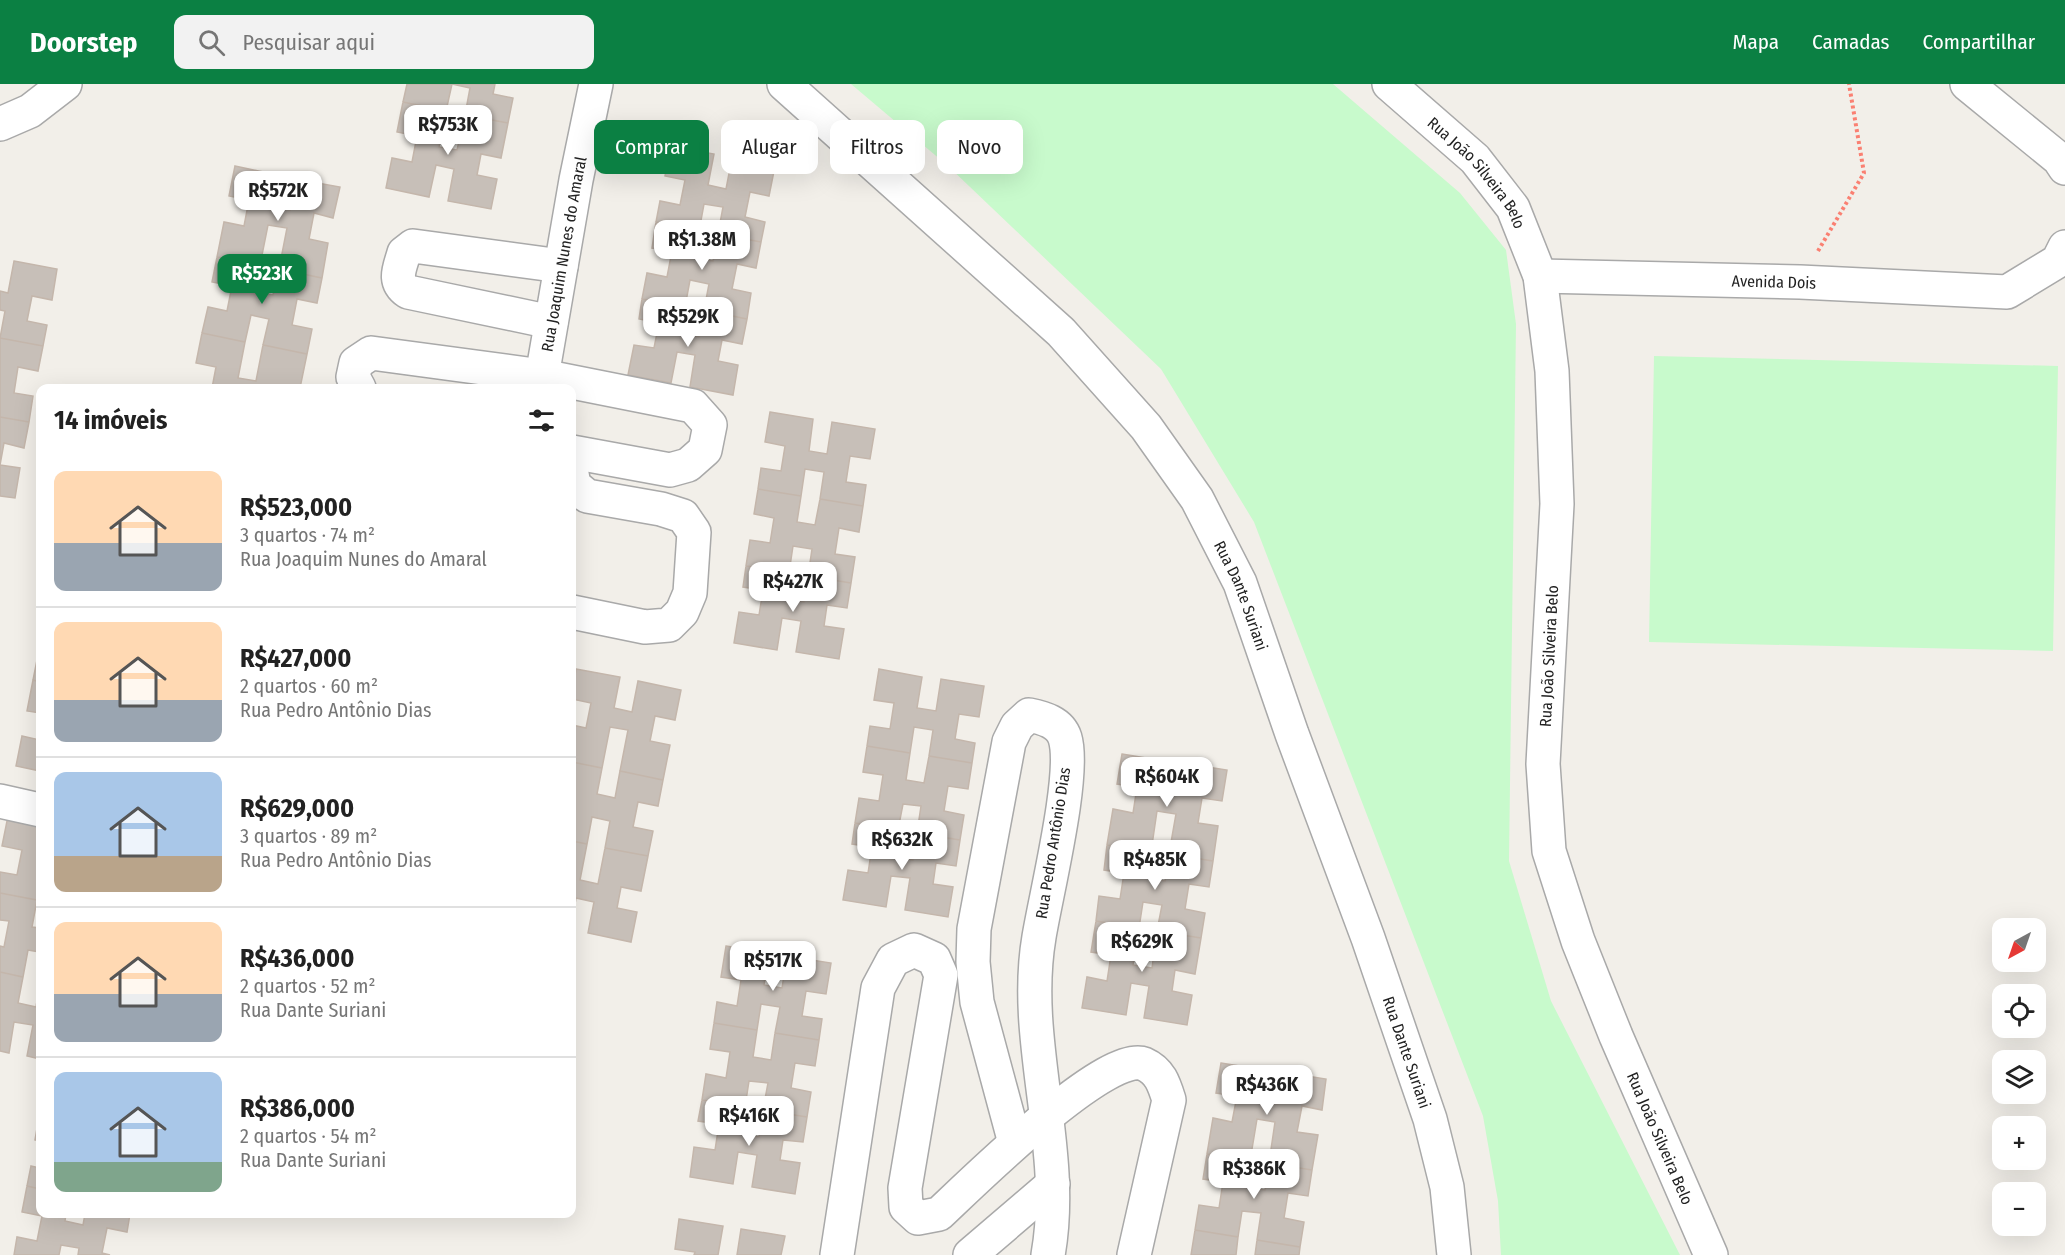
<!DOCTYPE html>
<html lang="pt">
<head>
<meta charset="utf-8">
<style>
  body { margin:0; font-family:"Fira Sans Condensed",sans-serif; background:#f2f2f2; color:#222; height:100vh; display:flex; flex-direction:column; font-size:22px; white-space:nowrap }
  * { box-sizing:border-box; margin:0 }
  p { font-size:20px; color:#767676 }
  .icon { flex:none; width:33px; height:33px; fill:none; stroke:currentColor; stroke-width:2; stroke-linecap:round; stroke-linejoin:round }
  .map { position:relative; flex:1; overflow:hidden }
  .drawer { position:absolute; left:36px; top:300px; width:540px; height:834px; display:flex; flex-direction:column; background:#fff; border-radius:12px; box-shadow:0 6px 24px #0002 }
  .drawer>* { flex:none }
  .banner { position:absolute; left:594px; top:36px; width:570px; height:54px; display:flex; gap:12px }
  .needle { width:39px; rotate:220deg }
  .controls { position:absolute; left:1992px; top:834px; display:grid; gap:12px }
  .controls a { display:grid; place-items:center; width:54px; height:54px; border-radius:12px; background:#fff; box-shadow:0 6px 24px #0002; font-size:30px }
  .price { position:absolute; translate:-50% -51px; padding:0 14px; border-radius:12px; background:#fff; color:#222; font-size:20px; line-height:39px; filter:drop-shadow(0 2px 3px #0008) }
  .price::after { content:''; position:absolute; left:50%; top:36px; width:18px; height:14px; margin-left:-9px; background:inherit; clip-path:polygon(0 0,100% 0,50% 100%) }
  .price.selected { background:#0b8043; color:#fff }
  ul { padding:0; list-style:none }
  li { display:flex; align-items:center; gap:18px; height:150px; padding:0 18px }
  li+li { border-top:2px solid #e0e0e0 }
  li span { display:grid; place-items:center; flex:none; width:168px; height:120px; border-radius:12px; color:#555 }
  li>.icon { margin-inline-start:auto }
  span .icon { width:72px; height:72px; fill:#fffc; stroke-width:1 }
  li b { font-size:26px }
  h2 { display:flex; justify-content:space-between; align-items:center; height:72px; padding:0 18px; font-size:26px }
  .tag { padding:0 21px; border-radius:12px; background:#fff; box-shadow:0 6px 24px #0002; font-size:21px; line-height:54px }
  .tag.selected { background:#0b8043; color:#fff }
  header { display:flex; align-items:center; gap:36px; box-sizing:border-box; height:84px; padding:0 30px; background:#0b8043; color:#fff }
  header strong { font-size:28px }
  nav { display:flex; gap:33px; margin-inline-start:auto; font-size:21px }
  .search { width:420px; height:54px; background:#f2f2f2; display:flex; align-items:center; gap:15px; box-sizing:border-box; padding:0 21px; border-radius:12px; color:#767676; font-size:22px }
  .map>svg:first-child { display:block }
  .park { fill:#c8facc }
  .building { fill:#c7bfb8; stroke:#c4b6ab; stroke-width:1.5 }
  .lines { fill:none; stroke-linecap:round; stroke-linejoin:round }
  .minor-casing { stroke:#a9a9a9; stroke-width:36 }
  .path { stroke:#fa8072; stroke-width:4; stroke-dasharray:3 3; stroke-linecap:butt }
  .minor { stroke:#fff; stroke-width:33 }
  .labels { text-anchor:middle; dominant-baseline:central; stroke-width:6; stroke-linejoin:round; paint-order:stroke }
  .street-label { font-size:16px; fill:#222; stroke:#fff }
</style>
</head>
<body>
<header>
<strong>Doorstep</strong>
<div class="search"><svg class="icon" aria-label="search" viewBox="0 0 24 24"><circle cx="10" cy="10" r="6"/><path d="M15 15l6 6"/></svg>Pesquisar aqui</div>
<nav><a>Mapa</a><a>Camadas</a><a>Compartilhar</a></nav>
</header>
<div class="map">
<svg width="2065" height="1171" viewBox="0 0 2065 1171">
  <rect width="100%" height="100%" fill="#f2efe9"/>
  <!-- park -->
  <path class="park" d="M851,0H1333L1460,109L1506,166L1516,240L1509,777L1551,917L1680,1171H1501L1498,1117L1483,1032L1254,438L1161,285L948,82Z
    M1654,272L2058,282L2053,567L1649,558Z"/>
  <!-- building -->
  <path class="building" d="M407,0H495L493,10L513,14L508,39L465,31L470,4L452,0L446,27L403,18Z
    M403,18L446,27L439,63L457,66L465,31L508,39L501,74L481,70L477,91L497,95L491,125L448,117L454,85L436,81L429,113L386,104L392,74L412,78L417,52L397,48Z
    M671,62L714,70L708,101L726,105L732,74L775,82L769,112L750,108L745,133L765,138L761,158L718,150L723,123L704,120L699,147L656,138L660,117L680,121L685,96L665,92Z
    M235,82L278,91L272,122L290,126L296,95L340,103L333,134L314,129L309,155L328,159L322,194L279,185L287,144L268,141L260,181L217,173L224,138L244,142L249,116L229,112Z
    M656,138L699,147L695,173L713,177L718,150L761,158L756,184L737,180L732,205L751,209L747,235L704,226L709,200L690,196L685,223L642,215L647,189L667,193L672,167L652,164Z
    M217,173L260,181L255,208L273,211L279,185L322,194L317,219L297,215L292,241L312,245L307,270L263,261L269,235L251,231L245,258L202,249L208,223L227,227L232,202L212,198Z
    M14,177L57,185L52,216L32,212L27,237L47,241L43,262L0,254L5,227L0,226V207L8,209Z
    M642,215L685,223L680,250L699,253L704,226L747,235L742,260L722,256L718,277L738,281L733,311L690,303L695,271L677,268L671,299L628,291L634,261L654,264L659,239L639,235Z
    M202,249L245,258L238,294L256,297L263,261L307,270L300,304L280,301L279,304H212L216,283L196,279Z
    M0,254L43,262L38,287L18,283L14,309L33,312L29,338L0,333Z
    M770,328L813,335L809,367L827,370L832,338L875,345L870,375L850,372L846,398L866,401L863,422L820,415L824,388L805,385L801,412L758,405L761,384L781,387L785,362L765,358Z
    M0,333L29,338L24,364L4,359L0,381L20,384L15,414L0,412Z
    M758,405L801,412L797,438L815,441L820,415L863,422L859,448L839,444L835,470L855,473L851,499L808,492L812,465L793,462L789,489L746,482L750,456L770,459L774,434L754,430Z
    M746,482L789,489L785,515L804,518L808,492L851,499L847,524L827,521L824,542L844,545L839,575L796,568L801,537L782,534L777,566L734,559L739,528L759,531L763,506L743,503Z
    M38,571H40V598L33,596Z
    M576,585L620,593L614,624L632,628L638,597L681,606L675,636L655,632L650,657L670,661L663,696L620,687L628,646L610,643L602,684L572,678V641L586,644L591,619L572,615Z
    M879,585L922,593L917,624L936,627L941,595L984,602L979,633L959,630L955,655L975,659L972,679L929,672L933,646L914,643L910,669L867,662L870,642L890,645L894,619L874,616Z
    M33,596L40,598V629L27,627Z
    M22,652L40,656V687L16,682Z
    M867,662L910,669L906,696L924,699L929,672L972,679L968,705L948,702L944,727L964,731L960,756L917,749L921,722L903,720L898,746L855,739L859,714L879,717L883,691L863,688Z
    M1122,670L1165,677L1160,708L1178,711L1183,679L1227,686L1222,717L1202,714L1198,739L1218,742L1213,777L1169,770L1176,730L1157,727L1151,768L1107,761L1113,725L1133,729L1137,703L1117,700Z
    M572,678L602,684L597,710L615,714L620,687L663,696L658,722L638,718L633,743L653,747L648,772L605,764L610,737L592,733L587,760L572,757L574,704H572Z
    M8,732L40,738V797L37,816L0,809V788L17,791L22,766L2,762Z
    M855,739L898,746L894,773L913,776L917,749L960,756L956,782L936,779L933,800L953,803L948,833L905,826L910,794L891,792L886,823L843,816L848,786L868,789L872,763L852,760Z
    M572,757L587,760L580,796L598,800L605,764L648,772L641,807L621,803L617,824L637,828L631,858L588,849L594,818L576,814L572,839Z
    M1107,761L1151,768L1147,794L1165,797L1169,770L1213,777L1209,803L1189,800L1185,825L1205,829L1201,854L1157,847L1162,821L1143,818L1139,844L1096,837L1099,812L1120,815L1124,789L1104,786Z
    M0,809L37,816L32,843L40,844V868L28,866L23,893L0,888V862L4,863L9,837L0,836Z
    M1096,837L1139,844L1133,881L1152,884L1157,847L1201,854L1195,890L1175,886L1172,907L1192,911L1187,941L1144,934L1149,902L1131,899L1126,931L1082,924L1087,893L1107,897L1111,871L1091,868Z
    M726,862L769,869L764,901L782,904L787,872L831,879L826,910L806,907L802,932L822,935L819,956L775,949L780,923L761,920L757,946L714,939L717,918L737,922L741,896L721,893Z
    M0,888L23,893L18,919L36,923L40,898V975L27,972L33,941L14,938L9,969L0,967Z
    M714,939L757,946L753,973L771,976L775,949L819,956L815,982L795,979L791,1004L811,1008L807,1033L763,1026L768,999L749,997L745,1023L702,1016L706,990L726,994L730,968L710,965Z
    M1221,979L1265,986L1260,1017L1278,1020L1283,988L1326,995L1322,1026L1302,1022L1297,1048L1318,1051L1312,1086L1269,1079L1275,1038L1257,1035L1250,1077L1207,1070L1213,1034L1232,1038L1237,1012L1216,1009Z
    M702,1016L745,1023L741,1050L759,1053L763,1026L807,1033L803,1058L783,1056L780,1076L800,1079L795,1110L752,1103L757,1071L738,1068L733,1100L690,1093L694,1063L715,1066L719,1040L698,1037Z
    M40,1027V1057L35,1056Z
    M1207,1070L1250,1077L1246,1103L1265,1106L1269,1079L1312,1086L1308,1112L1288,1109L1284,1134L1304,1138L1300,1163L1257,1156L1261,1129L1242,1127L1238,1153L1195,1146L1199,1121L1219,1124L1223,1098L1203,1095Z
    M31,1082L40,1084V1105L27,1102Z
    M27,1102L40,1105V1130H66L65,1137L83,1141L85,1130H130L127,1148L107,1144L102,1169L110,1171H78L79,1164L61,1161L59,1171H14L17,1153L37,1157L42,1132L22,1128Z
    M679,1135L723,1142L718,1171H694L695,1168L675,1165Z
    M741,1145L785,1152L781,1171H737Z
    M1195,1146L1238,1153L1236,1171H1191Z
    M1257,1156L1300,1163L1299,1171H1255Z"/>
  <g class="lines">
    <!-- minor casing -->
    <g class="minor-casing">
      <g id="minor">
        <path id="s1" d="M784,0L1061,248L1146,343L1197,415L1240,499L1292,650L1368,854L1430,1035L1447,1103L1454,1171"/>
        <path id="s2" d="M1389,0L1475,75L1513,124L1540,192L1552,287L1557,420L1543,680L1549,767L1578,857L1616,952L1711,1171"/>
        <path d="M1967,0L2059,75L2065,84"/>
        <path d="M0,40L30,27L65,0"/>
        <path id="s3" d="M1540,192L1800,198L2007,208L2058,177L2065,163"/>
        <path d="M551,238L408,208C392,197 400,184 404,169L413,162L561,182"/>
        <path d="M359,304L353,293L356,279L371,269L542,292L693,322L710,341L705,366L688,381L670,386L572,368"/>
        <path id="s4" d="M540,304L576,96L596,0"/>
        <path d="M572,390L574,401L587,412L661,425L683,432L694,448L690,509L682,528L669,541L645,543L572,528"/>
        <path d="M0,717L40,726"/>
        <path d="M1015,1059L977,918L973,878L974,845L1009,658L1017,642L1029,631C1043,634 1060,638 1065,654C1076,690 1046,810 1039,853C1021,958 1067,1065 1048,1171"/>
        <path d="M837,1171L878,904L893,876L914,866L934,875L941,891L905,1104L906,1123L918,1134L939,1130C969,1102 1107,965 1144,980C1160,987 1164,1000 1169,1016L1134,1171"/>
        <path d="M970,1171L1053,1100"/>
      </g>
    </g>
    <!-- path -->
    <path class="path" d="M1818,167L1864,89L1849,0"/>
    <!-- minor -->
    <use href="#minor" class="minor"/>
  </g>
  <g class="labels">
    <!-- street labels -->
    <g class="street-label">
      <text stroke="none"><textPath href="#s2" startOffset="126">Rua João Silveira Belo</textPath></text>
      <text stroke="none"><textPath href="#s4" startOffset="136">Rua Joaquim Nunes do Amaral</textPath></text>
      <text stroke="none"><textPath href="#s3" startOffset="234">Avenida Dois</textPath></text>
      <text stroke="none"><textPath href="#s1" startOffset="694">Rua Dante Suriani</textPath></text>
      <text transform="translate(1549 572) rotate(-87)">Rua João Silveira Belo</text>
      <text transform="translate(1053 759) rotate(-81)">Rua Pedro Antônio Dias</text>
      <text stroke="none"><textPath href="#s1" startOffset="1180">Rua Dante Suriani</textPath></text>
      <text stroke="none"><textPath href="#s2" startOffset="1134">Rua João Silveira Belo</textPath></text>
    </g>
  </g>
</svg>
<div class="controls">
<a><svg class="needle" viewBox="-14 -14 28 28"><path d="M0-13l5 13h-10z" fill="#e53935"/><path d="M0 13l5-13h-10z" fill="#767676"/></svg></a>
<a><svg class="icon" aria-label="locate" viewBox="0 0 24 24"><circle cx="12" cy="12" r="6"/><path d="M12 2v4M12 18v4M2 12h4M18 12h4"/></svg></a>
<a><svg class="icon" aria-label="layers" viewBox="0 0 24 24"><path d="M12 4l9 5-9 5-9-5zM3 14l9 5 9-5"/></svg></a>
<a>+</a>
<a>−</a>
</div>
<b class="price" style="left:448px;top:72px">R$753K</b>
<b class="price" style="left:278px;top:138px">R$572K</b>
<b class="price" style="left:702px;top:187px">R$1.38M</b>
<b class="price selected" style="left:262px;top:221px">R$523K</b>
<b class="price" style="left:688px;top:264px">R$529K</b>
<b class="price" style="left:793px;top:529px">R$427K</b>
<b class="price" style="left:1167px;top:724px">R$604K</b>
<b class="price" style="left:902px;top:787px">R$632K</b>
<b class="price" style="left:1155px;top:807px">R$485K</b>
<b class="price" style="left:1142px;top:889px">R$629K</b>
<b class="price" style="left:773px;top:908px">R$517K</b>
<b class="price" style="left:1267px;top:1032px">R$436K</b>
<b class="price" style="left:749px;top:1063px">R$416K</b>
<b class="price" style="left:1254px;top:1116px">R$386K</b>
<div class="banner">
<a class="tag selected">Comprar</a>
<a class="tag">Alugar</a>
<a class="tag">Filtros</a>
<a class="tag">Novo</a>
</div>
<section class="drawer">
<h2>14 imóveis<svg class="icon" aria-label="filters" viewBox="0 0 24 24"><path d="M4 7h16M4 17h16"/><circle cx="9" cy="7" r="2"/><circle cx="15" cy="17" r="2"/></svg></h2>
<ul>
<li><span style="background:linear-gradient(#ffd9b3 60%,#9aa5b1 0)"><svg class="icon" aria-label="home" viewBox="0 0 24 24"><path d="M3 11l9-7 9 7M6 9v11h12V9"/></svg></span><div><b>R$523,000</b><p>3 quartos · 74 m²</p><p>Rua Joaquim Nunes do Amaral</p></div></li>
<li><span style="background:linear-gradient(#ffd9b3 65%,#9aa5b1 0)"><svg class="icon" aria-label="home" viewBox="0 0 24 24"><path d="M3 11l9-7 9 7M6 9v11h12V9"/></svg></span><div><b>R$427,000</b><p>2 quartos · 60 m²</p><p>Rua Pedro Antônio Dias</p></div></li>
<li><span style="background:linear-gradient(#a9c7e8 70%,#b9a48a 0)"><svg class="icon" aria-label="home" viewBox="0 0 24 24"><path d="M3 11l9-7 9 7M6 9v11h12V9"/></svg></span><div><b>R$629,000</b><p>3 quartos · 89 m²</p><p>Rua Pedro Antônio Dias</p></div></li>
<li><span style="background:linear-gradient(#ffd9b3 60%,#9aa5b1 0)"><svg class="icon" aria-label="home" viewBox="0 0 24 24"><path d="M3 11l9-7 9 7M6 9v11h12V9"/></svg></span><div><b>R$436,000</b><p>2 quartos · 52 m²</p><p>Rua Dante Suriani</p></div></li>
<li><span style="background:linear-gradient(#a9c7e8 75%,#7fa58c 0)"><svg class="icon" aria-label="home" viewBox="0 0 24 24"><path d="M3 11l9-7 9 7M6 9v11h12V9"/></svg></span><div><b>R$386,000</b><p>2 quartos · 54 m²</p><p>Rua Dante Suriani</p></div></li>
</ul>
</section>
</div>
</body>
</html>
